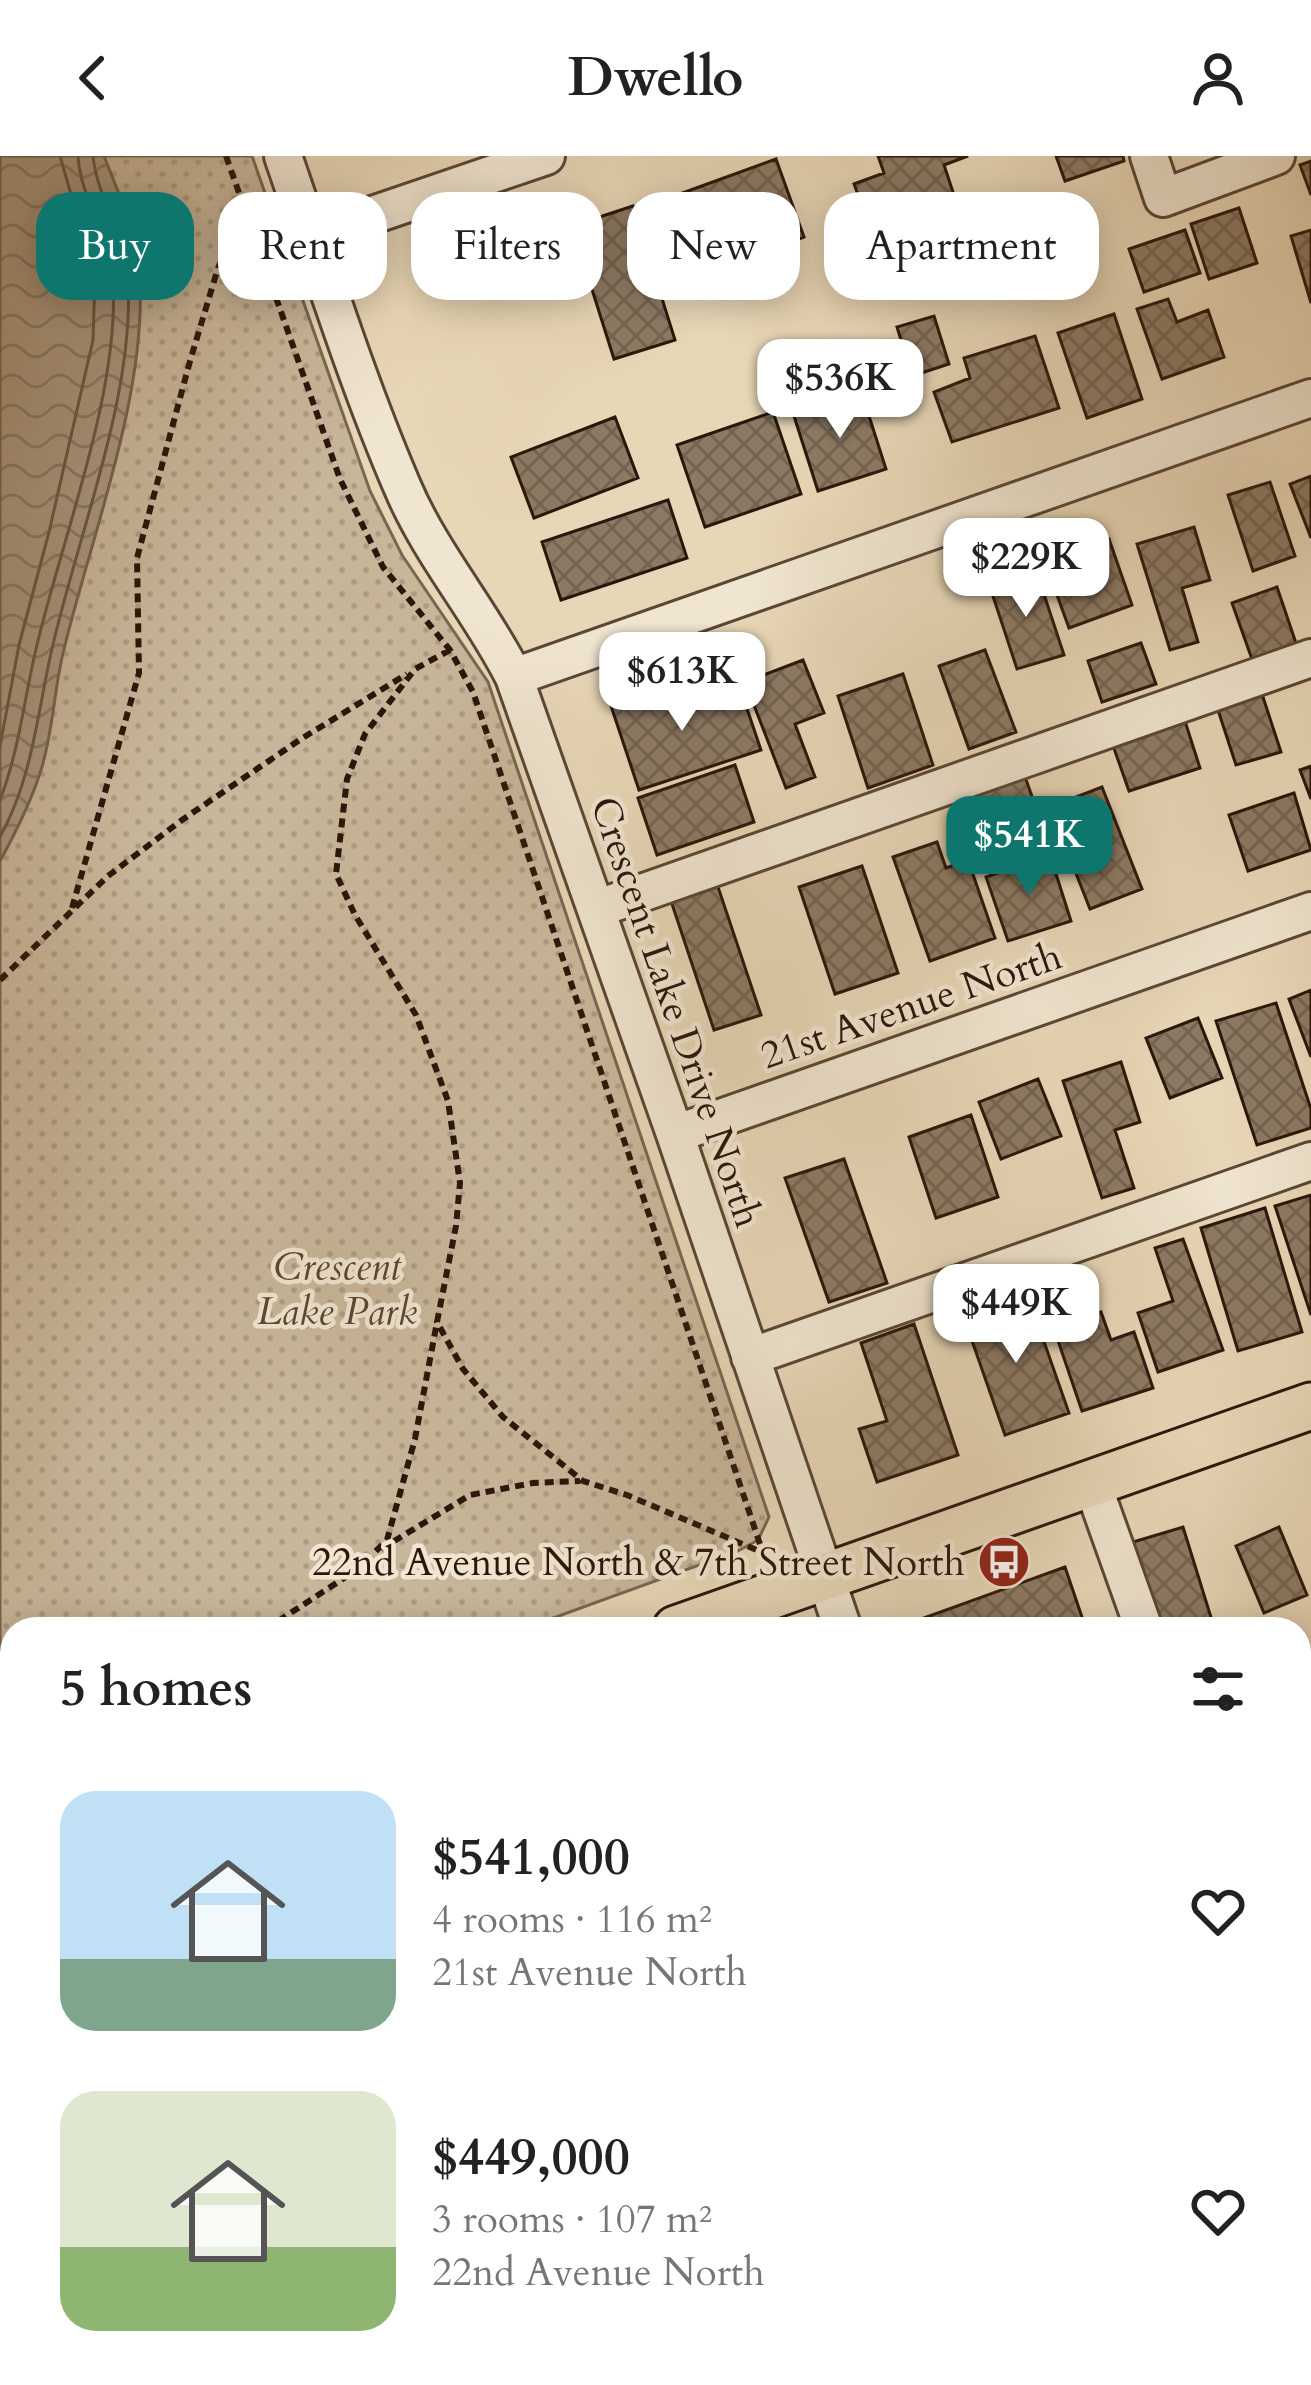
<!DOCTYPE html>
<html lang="en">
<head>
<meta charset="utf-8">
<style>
  body { margin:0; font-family:Cardo,serif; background:#f6f6f6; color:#222; height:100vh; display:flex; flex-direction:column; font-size:45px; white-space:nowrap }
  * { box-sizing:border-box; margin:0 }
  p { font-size:39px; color:#767676 }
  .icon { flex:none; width:66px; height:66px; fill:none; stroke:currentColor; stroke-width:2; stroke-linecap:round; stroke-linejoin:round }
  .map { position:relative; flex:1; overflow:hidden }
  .panel { position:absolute; left:0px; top:1461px; width:1311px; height:768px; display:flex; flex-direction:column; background:#fff; border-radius:36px 36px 0 0; box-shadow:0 6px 30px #0003 }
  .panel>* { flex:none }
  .banner { position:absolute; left:36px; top:36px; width:1239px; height:108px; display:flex; gap:24px }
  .price { position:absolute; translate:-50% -102px; padding:0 27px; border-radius:24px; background:#fff; color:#222; font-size:39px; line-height:78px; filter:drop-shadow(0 3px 6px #0008) }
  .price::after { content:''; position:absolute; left:50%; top:72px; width:36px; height:27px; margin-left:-18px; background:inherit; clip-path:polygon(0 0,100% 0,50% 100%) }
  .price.current { background:#0f766e; color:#fff }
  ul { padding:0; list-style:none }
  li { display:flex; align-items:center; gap:36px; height:300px; padding:0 60px }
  li span { display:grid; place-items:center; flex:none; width:336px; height:240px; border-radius:36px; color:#555 }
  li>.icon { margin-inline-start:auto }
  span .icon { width:144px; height:144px; fill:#fffc; stroke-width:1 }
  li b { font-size:51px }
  h2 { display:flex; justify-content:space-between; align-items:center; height:144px; padding:0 60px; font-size:51px }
  .pill { padding:0 42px; border-radius:36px; background:#fff; box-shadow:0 6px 30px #0003; font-size:42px; line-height:108px }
  .pill.current { background:#0f766e; color:#fff }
  header { display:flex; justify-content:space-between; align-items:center; height:156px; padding:0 60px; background:#fff; font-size:54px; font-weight:700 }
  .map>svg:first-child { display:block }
  .park { fill:url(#park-dots); stroke:#7a6652; stroke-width:3 }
  .water { fill:url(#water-waves); stroke:#76624f; stroke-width:3 }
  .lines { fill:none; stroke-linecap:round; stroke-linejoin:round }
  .shore { stroke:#6a5644; stroke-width:3 }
  .building { fill:url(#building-cross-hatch); stroke:#2b160b; stroke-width:3 }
  .minor-casing { stroke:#5a4636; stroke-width:42 }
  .major-casing { stroke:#2b160b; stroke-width:51 }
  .path { stroke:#2b160b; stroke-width:6; stroke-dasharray:9 6; stroke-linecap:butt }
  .minor { stroke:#f0e5d0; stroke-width:36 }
  .major { stroke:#e8d7b7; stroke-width:45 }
  .labels { text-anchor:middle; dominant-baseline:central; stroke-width:9; stroke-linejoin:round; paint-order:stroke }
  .street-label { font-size:39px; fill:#2b160b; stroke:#f0e5d0 }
  .park-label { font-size:39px; font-style:italic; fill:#5a4636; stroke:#f0e5d0 }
  .poi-label { font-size:39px; fill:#2b160b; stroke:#f0e5d0; text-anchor:end }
</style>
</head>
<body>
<header><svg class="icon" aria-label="back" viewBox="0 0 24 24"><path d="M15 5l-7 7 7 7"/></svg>Dwello<svg class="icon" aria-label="person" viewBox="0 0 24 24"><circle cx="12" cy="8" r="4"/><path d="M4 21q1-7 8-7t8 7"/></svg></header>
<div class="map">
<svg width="1311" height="2229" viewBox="0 0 1311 2229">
  <defs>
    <pattern id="park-dots" width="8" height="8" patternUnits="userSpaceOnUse" patternTransform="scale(3)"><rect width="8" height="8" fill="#c8b69a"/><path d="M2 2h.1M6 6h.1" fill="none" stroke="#ac9c83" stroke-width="1.8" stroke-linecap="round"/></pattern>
    <pattern id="water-waves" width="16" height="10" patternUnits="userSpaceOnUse" patternTransform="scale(3)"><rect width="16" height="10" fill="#a8957d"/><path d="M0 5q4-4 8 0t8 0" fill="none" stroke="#897965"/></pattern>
    <pattern id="building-cross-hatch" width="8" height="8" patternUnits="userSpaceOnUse" patternTransform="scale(3)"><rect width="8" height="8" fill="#8d7a64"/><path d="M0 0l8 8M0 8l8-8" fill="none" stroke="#736351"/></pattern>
  </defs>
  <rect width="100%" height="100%" fill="#e8d7b7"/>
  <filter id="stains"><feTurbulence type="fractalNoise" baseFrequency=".00167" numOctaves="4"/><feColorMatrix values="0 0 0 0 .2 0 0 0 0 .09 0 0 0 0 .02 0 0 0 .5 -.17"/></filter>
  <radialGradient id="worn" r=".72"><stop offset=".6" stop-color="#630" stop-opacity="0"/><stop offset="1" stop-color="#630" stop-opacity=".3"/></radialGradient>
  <!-- park -->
  <path class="park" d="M0,0H252L370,335L402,399L488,526L769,1361L758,1384L738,1395L523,1473H12V1660L0,1664Z"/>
  <!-- water -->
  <path class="water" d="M0,0H104C119,39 139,80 140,122C146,242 91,380 63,497C54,535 53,576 41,614C31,646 16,676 0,705Z"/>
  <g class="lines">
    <!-- shore -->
    <path class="shore" d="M0,590L19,489L49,376L93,184L95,122L60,0
      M0,644C19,595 24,544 36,493C62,381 120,237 113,123C111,80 80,42 78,0
      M0,681C32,623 37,560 51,497C77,380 135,241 128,122C126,79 97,42 93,0"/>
  </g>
  <!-- building -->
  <path class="building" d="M878,0H968L944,9L953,36L868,66L854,28L884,17Z
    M1056,0H1123L1124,5L1065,25Z
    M776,3L804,81L753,100L761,125L714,142L677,39Z
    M1311,5V39L1300,9Z
    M633,50L675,184L614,203L572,70Z
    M1239,52L1257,107L1209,123L1191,68Z
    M1185,74L1200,117L1144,136L1129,93Z
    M1311,74V147L1291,80Z
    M1168,143L1177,166L1208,154L1224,201L1162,223L1137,153Z
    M1114,158L1142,243L1087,262L1058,177Z
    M934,160L949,208L912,220L897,171Z
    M1035,180L1059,252L952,286L934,236L970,222L964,202Z
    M873,187L886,225L850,237L837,199Z
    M861,235L886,313L818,335L793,257Z
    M773,256L801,338L705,371L677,289Z
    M615,261L638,322L534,362L511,301Z
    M1311,320V382L1290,328Z
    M1270,326L1295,400L1253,415L1228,339Z
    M668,344L687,402L561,444L542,386Z
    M1194,371L1210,424L1182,432L1198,486L1170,494L1137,388Z
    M1109,383L1132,449L1069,472L1045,406Z
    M1036,414L1064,499L1017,513L989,428Z
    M1277,431L1297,490L1253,506L1232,447Z
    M1141,487L1156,528L1102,546L1088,505Z
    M985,494L1016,576L969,593L939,510Z
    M803,504L824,557L795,568L815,621L786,632L745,526Z
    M903,518L933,609L868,632L838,540Z
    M684,526L693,554L742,538L761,594L639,634L611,550Z
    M1261,535L1281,596L1236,609L1216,548Z
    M1183,559L1200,612L1129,635L1111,584Z
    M735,609L754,666L657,699L638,642Z
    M1311,610V643L1300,614Z
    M1023,615L1046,680L988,701L965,636Z
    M1102,631L1142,733L1090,753L1050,651Z
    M1294,637L1311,694L1248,715L1229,659Z
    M937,686L946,712L968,704L995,782L930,805L893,701Z
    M1050,699L1071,765L1008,785L986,721Z
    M862,710L898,817L835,838L799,731Z
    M716,725L761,859L714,874L669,739Z
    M1311,834V901L1289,843Z
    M1276,847L1311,953V972L1257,989L1216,865Z
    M1198,862L1222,922L1170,942L1146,882Z
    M1121,906L1140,966L1115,974L1134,1032L1102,1042L1063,925Z
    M1038,923L1061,980L1001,1003L979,946Z
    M971,959L998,1041L936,1062L909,981Z
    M844,1003L887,1127L829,1146L785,1022Z
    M1311,1039V1159L1275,1050Z
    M1265,1052L1302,1176L1238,1195L1201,1072Z
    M1183,1083L1223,1194L1158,1216L1138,1157L1173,1145L1155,1092Z
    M1028,1140L1069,1257L1005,1279L964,1162Z
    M1101,1156L1111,1184L1134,1176L1153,1232L1082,1255L1054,1173Z
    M914,1168L958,1299L877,1326L859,1273L887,1265L861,1187Z
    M1183,1371L1214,1471L1208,1473H1159L1133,1386Z
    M1279,1371L1307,1439L1264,1457L1236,1390Z
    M1065,1411L1086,1473H928L924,1462Z
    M1299,1700L1311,1745L1299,1749Z
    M8,1829L12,1840V1926L0,1930V1832Z
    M12,2051V2143L0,2107V2055Z
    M1299,2203L1309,2229H1189L1187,2226L1212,2217H1299Z
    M494,2217H507L512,2229H464Z
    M549,2217H602L606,2229H553Z
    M623,2217H699L703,2229H627Z"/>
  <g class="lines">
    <!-- minor casing -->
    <g class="minor-casing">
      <path id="minor" d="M283,0C321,110 356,223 402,330C431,399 481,455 514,521L675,978L843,1473
        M1149,0L1163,42L1276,0
        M311,80L546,0
        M514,521L1311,242
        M596,753L1311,502
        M675,978L1311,755
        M750,1201L1311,1005
        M1092,1327L1144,1473
        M1299,1539L1311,1535
        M1299,1835L1311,1831
        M1299,1965L1311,1999
        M0,2007L12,2003
        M799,2217L803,2229
        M1100,2217L1105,2229
        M175,2229L209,2217"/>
    </g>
    <!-- major casing -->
    <g class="major-casing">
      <path id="major" d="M676,1473L1311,1250
        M0,1710L12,1706"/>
    </g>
    <!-- path -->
    <path class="path" d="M226,0L340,323L383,411L450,494L473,536L763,1397
      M450,494L415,513L365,578L347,623L336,718L355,759L416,859L448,945L460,1027L456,1070L437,1166L463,1213L503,1261L583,1325L627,1339L766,1398
      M72,752L139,517L137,402L190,205L218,112L235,76L248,64L269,57
      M0,824L108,720L182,664L301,583L407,518
      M381,1393L470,1339L533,1327L580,1325
      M266,1473L358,1413L387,1384L415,1283L437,1166
      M0,1599L12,1594"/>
    <!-- minor -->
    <use href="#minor" class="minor"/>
    <!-- major -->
    <use href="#major" class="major"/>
  </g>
  <!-- icons -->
  <defs>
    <g id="bus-disc" transform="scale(2.7)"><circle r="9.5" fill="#8f2418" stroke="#f0e5d0"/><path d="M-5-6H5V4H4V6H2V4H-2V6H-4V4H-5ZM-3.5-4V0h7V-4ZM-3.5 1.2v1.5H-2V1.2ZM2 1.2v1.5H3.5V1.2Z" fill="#fff"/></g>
  </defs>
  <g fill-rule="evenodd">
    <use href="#bus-disc" x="1004" y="1406"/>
  </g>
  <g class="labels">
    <!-- street labels -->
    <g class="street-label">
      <text transform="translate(911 850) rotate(-19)">21st Avenue North</text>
      <text transform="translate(676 856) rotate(71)">Crescent Lake Drive North</text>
    </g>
    <!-- park labels -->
    <g class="park-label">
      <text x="337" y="1110">Crescent<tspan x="337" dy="45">Lake Park</tspan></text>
    </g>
    <!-- poi labels -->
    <g class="poi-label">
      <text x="965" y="1406">22nd Avenue North &amp; 7th Street North</text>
    </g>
  </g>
  <rect width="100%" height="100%" filter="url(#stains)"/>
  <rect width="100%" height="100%" fill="url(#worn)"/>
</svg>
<b class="price" style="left:840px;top:285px">$536K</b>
<b class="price" style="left:1026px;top:464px">$229K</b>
<b class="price" style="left:682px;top:578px">$613K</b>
<b class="price current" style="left:1029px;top:742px">$541K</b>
<b class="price" style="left:1016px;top:1210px">$449K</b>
<div class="banner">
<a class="pill current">Buy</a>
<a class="pill">Rent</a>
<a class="pill">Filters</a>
<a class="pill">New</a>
<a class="pill">Apartment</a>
</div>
<section class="panel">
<h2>5 homes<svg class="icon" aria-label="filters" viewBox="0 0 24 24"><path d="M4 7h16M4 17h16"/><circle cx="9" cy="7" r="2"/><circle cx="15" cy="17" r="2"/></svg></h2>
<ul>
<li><span style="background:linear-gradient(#bfe0f5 70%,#7fa58c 0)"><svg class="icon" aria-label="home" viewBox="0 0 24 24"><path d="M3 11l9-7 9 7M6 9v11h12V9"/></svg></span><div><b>$541,000</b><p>4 rooms · 116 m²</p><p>21st Avenue North</p></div><svg class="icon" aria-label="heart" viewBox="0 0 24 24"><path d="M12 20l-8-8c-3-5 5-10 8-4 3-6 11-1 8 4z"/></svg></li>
<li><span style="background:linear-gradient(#dfe7d0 65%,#8fb573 0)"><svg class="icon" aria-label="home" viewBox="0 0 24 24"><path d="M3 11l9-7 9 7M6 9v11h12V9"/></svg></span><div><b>$449,000</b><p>3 rooms · 107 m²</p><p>22nd Avenue North</p></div><svg class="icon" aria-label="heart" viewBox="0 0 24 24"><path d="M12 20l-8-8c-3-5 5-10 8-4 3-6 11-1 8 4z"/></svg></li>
</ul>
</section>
</div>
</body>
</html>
